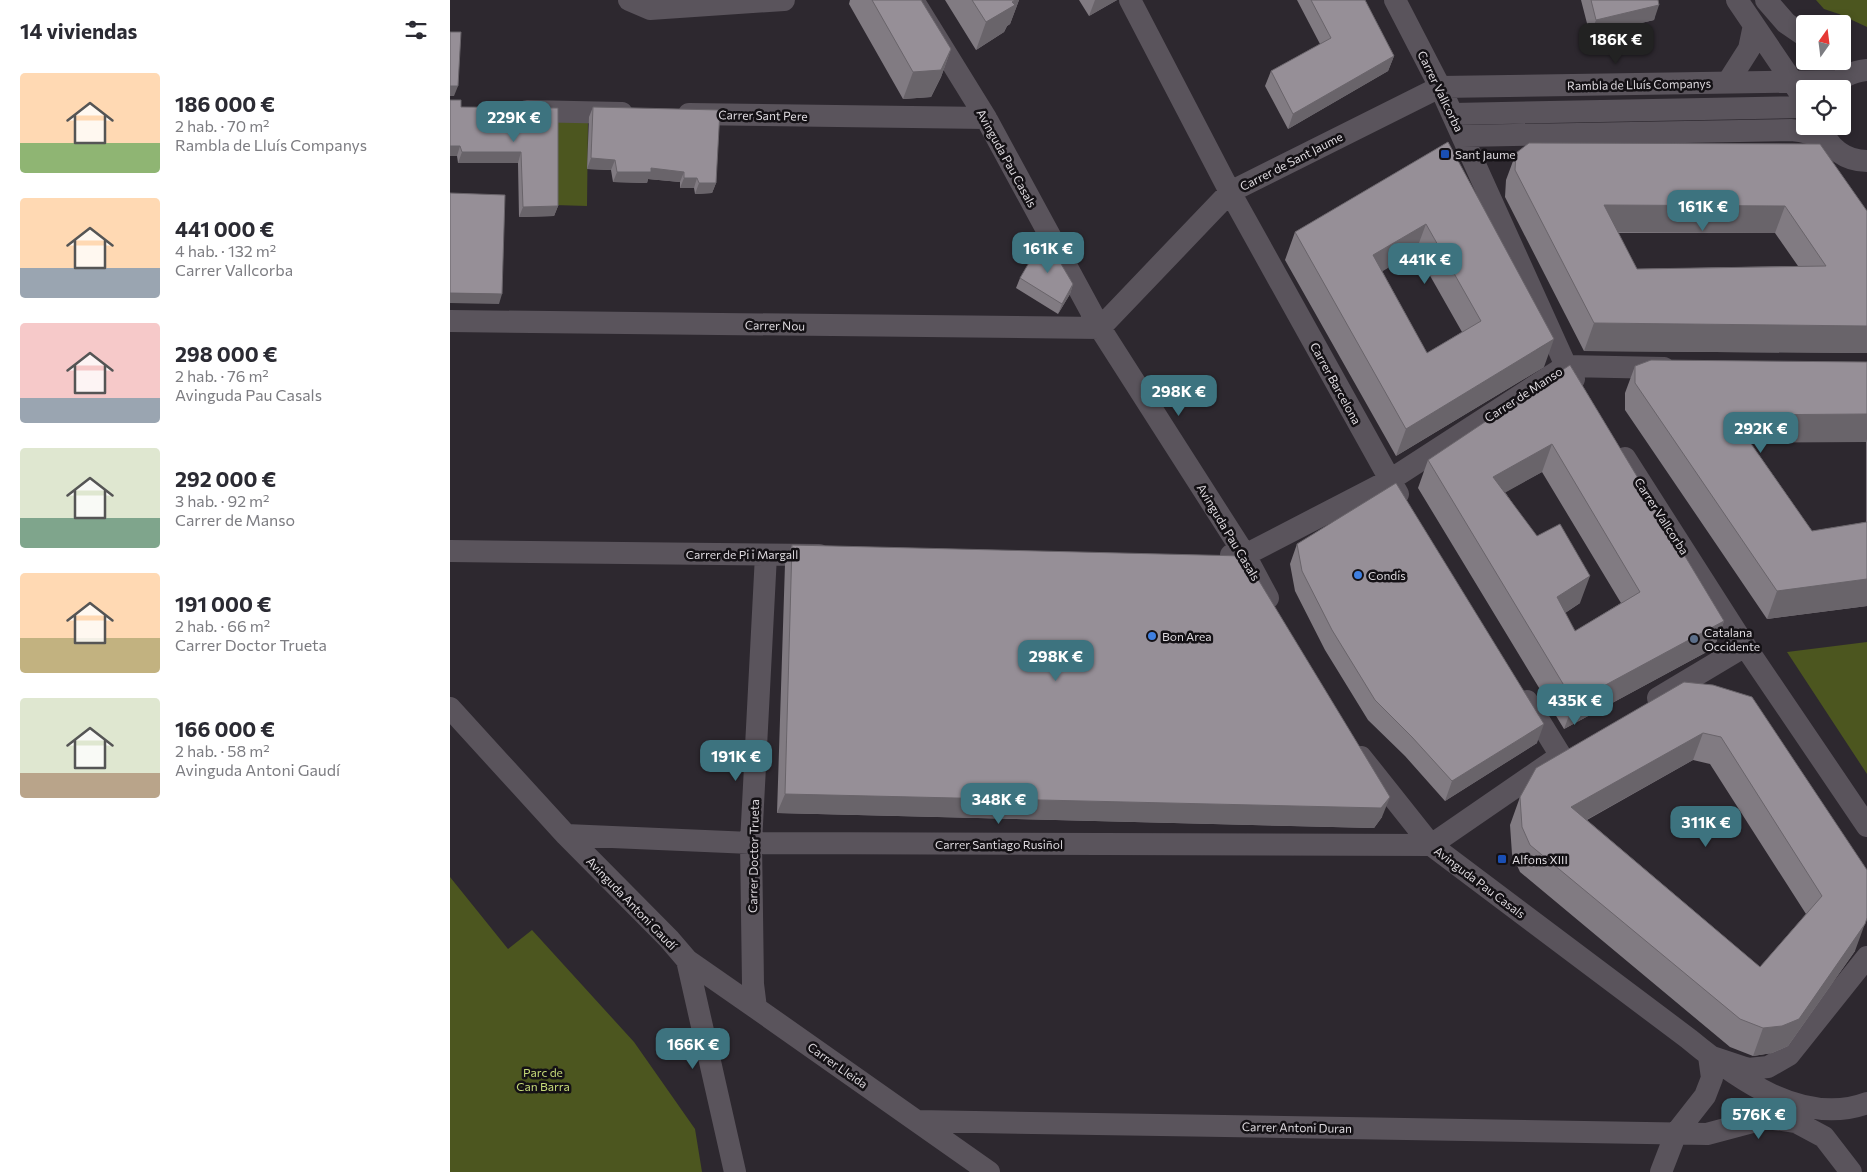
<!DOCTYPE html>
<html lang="es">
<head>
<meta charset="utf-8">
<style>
  body { margin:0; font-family:Commissioner,sans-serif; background:#f2f2f3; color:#2b2b33; height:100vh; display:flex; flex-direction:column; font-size:19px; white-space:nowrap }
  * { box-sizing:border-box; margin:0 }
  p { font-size:16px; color:#7c7c81 }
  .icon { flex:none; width:28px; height:28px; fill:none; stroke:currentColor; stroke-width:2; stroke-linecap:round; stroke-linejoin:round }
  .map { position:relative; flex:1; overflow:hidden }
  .side { display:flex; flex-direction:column; background:#fff; width:450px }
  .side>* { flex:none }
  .needle { width:32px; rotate:14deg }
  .buttons { position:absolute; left:1346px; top:15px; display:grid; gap:10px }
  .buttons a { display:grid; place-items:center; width:55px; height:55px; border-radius:5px; background:#fff; box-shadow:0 2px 8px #0003; font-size:25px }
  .price { position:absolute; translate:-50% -42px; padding:0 11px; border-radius:10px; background:#3d737f; color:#fff; font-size:16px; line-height:32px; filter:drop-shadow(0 1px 2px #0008) }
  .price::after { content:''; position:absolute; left:50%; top:30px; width:15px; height:11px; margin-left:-8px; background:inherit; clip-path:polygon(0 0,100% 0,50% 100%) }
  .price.current { background:#222; color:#fff }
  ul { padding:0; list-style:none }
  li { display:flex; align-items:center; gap:15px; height:125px; padding:0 20px }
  li span { display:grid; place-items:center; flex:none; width:140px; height:100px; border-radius:5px; color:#555 }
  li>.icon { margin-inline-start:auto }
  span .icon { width:60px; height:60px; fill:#fffc; stroke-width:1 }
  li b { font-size:21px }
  h2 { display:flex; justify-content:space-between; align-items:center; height:60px; padding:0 20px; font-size:21px }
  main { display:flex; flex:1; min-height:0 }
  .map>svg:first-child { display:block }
  .green { fill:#4c561f }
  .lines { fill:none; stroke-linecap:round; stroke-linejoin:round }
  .street { stroke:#5a545c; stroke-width:22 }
  .wall { fill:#817b82; fill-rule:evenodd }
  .shaded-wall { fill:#69646a }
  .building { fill:#968f97; stroke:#69646a; fill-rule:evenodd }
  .transit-dot { fill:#1a4fb4; stroke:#141115; stroke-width:2 }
  .shop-dot { fill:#3f7fe0; stroke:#141115; stroke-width:2 }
  .service-dot { fill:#5c6f8a; stroke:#141115; stroke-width:2 }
  .labels { text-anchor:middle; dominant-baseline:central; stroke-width:5; stroke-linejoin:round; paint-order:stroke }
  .street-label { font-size:12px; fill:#dedadf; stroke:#141115 }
  .poi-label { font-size:12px; fill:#dedadf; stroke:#141115; text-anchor:start }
  .park-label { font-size:12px; fill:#c6da79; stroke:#141115 }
</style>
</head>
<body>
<main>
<section class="side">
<h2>14 viviendas<svg class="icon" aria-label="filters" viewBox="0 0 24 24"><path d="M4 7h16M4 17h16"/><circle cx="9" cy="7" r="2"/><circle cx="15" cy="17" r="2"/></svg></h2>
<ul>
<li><span style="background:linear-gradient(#ffd9b3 70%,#8fb573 0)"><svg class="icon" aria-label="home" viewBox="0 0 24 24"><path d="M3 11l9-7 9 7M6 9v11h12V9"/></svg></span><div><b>186 000 €</b><p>2 hab. · 70 m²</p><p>Rambla de Lluís Companys</p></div></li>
<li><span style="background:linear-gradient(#ffd9b3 70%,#9aa5b1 0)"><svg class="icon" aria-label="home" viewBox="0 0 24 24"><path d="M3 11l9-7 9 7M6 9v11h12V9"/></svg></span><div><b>441 000 €</b><p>4 hab. · 132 m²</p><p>Carrer Vallcorba</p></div></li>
<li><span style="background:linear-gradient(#f6c9c9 75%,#9aa5b1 0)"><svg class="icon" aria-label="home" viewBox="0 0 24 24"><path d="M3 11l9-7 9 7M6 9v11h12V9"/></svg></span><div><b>298 000 €</b><p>2 hab. · 76 m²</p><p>Avinguda Pau Casals</p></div></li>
<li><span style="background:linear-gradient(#dfe7d0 70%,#7fa58c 0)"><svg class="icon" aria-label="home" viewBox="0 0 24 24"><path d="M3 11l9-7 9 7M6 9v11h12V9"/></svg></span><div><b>292 000 €</b><p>3 hab. · 92 m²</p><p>Carrer de Manso</p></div></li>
<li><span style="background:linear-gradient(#ffd9b3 65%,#c2b280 0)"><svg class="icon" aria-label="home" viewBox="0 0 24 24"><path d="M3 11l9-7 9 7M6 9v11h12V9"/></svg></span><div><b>191 000 €</b><p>2 hab. · 66 m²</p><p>Carrer Doctor Trueta</p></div></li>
<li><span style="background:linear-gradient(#dfe7d0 75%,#b9a48a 0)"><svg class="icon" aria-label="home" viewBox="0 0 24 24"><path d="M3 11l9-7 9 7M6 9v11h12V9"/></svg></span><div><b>166 000 €</b><p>2 hab. · 58 m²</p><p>Avinguda Antoni Gaudí</p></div></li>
</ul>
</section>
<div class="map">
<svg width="1417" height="1172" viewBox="0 0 1417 1172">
  <rect width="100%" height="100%" fill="#2d282f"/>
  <!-- green -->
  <path class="green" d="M1366,0H1417V27L1389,14L1374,9Z
    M104,119L138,120L137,206L104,205Z
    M1417,642V774L1337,652Z
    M0,877L58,949L82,930L184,1042L245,1129L252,1172H0Z"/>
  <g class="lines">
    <!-- street -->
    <path class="street" d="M179,0L200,9L334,0
      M463,0L536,118L650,328L795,555L818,598
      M680,0L780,192L948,494
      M945,0L990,87L1116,366L1124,379
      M1287,0L1348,90
      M1316,0L1336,23L1355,36
      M1278,82L1299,49L1304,25
      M1380,89C1391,77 1401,72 1417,70
      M77,111L172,113
      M239,114L536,118
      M1003,114L1355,107
      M1372,127C1377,148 1396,161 1417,161
      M1013,136L1341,130C1355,131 1365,134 1378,141
      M0,321L650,328L780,192L990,87L1387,81
      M1175,458L1295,646L1417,826
      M0,551L369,555
      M781,555H795L940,480L1116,366L1214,368
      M1208,698L1295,646
      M1077,701L1111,756
      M0,708L116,835L219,939L237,960L285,1172
      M911,757L981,845L1239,1039C1286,1078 1353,1127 1417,1103
      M116,835L301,843L981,845
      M981,845L1106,759
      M237,960L306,1008L539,1172
      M306,1008L303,984L301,843L316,555
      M467,1121L1257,1134L1317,1118L1346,1122L1374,1137L1401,1172
      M1211,1172L1226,1133L1255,1096L1262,1078L1259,1056L1298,1069L1318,1067L1339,1055L1417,957"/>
  </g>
  <!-- wall -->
  <path class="wall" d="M400,0H471L501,49L491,77L481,97L453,99L399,4Z
    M495,0H569L560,24L557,26L554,32L526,50Z
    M629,0H667L639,16Z
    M847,0H915L944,56L938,71L838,129L815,86L821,71L870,44Z
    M1131,0H1208L1204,20L1140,35Z
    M0,100L11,107L108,108V206L104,216L69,217L68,163H8L7,156H0Z
    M143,107L266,183L262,193L245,194L244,188H230V182L198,179L197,183L163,182L161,170L137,169L139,117Z
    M998,142L1094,367L946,456L835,260L845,232ZM966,251L1012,332L977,353L932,271Z
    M1066,153L1417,211V353L1134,351L1055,197L1056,180ZM1168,233H1325L1348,266L1187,269Z
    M570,278L623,284L620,294L608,314L566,288Z
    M1417,362V606L1317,619L1175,410V393L1185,366ZM1300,442H1416V522L1362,531Z
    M1120,365L1274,621L1264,648L1114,729L968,488L978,460ZM1092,472L1171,603L1125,631L1115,613L1130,603L1055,492Z
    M847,544L1087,743L995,801L955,756L918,720L875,650L845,591L840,564Z
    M342,545L932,817L924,828L327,813L335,564Z
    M1263,685L1405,951L1338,1046L1322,1053L1303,1056L1280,1047L1070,872L1062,854L1060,825L1070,797ZM1243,760L1260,764L1356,914L1310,967L1137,820Z"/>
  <!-- shaded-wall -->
  <path class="shaded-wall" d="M565,0H569L560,24L557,26L554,32L526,50L536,22Z
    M645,0H667L639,16Z
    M1209,5L1204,20L1140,35L1146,20Z
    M501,49L491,77L481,97L453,99L463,72Z
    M944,56L938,71L838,129L843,114Z
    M0,86H8L4,96H0Z
    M0,146H10L7,156H0Z
    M12,152H71L68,163H8Z
    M141,158L165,160L161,170L137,169Z
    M201,168L234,172L230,182L198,179L197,183L163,182L167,172Z
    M234,178H247L244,188H230Z
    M249,183H266L262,193L245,194Z
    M1154,205L1335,206L1325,233L1144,232Z
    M108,206L104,216L69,217L73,207Z
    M976,224L966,251L913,283L923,255Z
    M623,284L620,294L608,314L612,304Z
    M0,293L52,294L49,304L0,303Z
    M1144,323L1417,326V353L1134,351Z
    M1104,339L1094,367L946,456L956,429Z
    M1417,414V439L1416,442L1271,443L1281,415Z
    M1102,444L1092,472L1033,505L1043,477Z
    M1140,576L1130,603L1097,625L1107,597Z
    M1417,579V606L1317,619L1327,591Z
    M1274,621L1264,648L1114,729L1124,702Z
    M1094,724L1087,743L995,801L1002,781Z
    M1253,733L1243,760L1111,834L1121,807Z
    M335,794L940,797L932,817L924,828L327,813Z
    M1417,918L1405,951L1338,1046L1322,1053L1303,1056L1313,1028Z"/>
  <!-- building -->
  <path class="building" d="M422,0H471L501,49L491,70L463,72Z
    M522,0H565L562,2L565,5L536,22Z
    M861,0H915L944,56L843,114L821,71L881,38Z
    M1141,0H1208L1209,5L1146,20Z
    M0,32H11L8,86H0Z
    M0,100H11V107L108,108V206L73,207L71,152H12L10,146H0Z
    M143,107L270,110L266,183H249L247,178H234V172L201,168V172H167L165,160L141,158Z
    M998,142L1104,339L956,429L845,232ZM976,224L1031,321L977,353L923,255Z
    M1079,143L1370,144L1417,211V326L1144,323L1065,170L1066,153ZM1154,205L1335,206L1376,266L1187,269Z
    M0,193L55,195L52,294L0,293Z
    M598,242L623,284L612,304L570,278L590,244Z
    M1201,360L1417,362V414L1281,415L1362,531L1417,522V579L1327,591L1185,383V366Z
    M1120,365L1274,621L1124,702L978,460ZM1102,444L1190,592L1125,631L1107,597L1140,576L1110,524L1087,536L1043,477Z
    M946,483L1094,724L1002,781L962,737L925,700L882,630L852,571L847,544Z
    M342,545L794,556L940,797L931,808L335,794Z
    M1234,682L1263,685L1302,697L1417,870V918L1415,924L1349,1019L1332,1026L1313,1028L1290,1019L1080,845L1072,827L1070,797L1086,768ZM1253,733L1271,737L1372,896L1310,967L1121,807Z"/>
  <!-- markers -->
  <g class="transit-dot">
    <rect x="990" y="149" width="10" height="10" rx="2.5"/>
    <rect x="1047" y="854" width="10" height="10" rx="2.5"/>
  </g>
  <g class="shop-dot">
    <circle cx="908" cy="575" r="5"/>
    <circle cx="702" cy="636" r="5"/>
  </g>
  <circle class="service-dot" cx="1244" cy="639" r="5"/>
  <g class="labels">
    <!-- street labels -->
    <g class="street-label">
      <text transform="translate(1189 84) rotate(-1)">Rambla de Lluís Companys</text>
      <text transform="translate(991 91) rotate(64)">Carrer Vallcorba</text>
      <text transform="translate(313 115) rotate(1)">Carrer Sant Pere</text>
      <text transform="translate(557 158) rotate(61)">Avinguda Pau Casals</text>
      <text transform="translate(841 161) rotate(-27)">Carrer de Sant Jaume</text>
      <text transform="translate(325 325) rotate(1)">Carrer Nou</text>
      <text transform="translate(886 383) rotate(61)">Carrer Barcelona</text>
      <text transform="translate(1073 394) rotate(-33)">Carrer de Manso</text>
      <text transform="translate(1212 516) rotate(57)">Carrer Vallcorba</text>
      <text transform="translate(779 532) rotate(59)">Avinguda Pau Casals</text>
      <text x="292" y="554">Carrer de Pi i Margall</text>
      <text x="549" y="844">Carrer Santiago Rusiñol</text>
      <text transform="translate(303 856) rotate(-89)">Carrer Doctor Trueta</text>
      <text transform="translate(1030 882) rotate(37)">Avinguda Pau Casals</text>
      <text transform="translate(182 903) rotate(46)">Avinguda Antoni Gaudí</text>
      <text transform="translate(388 1065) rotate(35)">Carrer Lleida</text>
      <text transform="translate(847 1127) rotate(1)">Carrer Antoni Duran</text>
    </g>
    <!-- poi labels -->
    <g class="poi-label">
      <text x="1005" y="154">Sant Jaume</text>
      <text x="918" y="575">Condis</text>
      <text x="1254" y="632">Catalana<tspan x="1254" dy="14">Occidente</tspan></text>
      <text x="712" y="636">Bon Area</text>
      <text x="1062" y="859">Alfons XIII</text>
    </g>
    <!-- park labels -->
    <g class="park-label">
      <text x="93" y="1072">Parc de<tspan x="93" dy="14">Can Barra</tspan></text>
    </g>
  </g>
</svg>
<div class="buttons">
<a><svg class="needle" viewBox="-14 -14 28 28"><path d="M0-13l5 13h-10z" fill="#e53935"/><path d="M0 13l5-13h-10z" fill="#7c7c81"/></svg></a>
<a><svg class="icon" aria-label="locate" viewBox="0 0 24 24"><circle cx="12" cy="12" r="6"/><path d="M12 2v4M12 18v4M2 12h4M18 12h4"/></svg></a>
</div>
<b class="price current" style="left:1166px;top:65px">186K €</b>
<b class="price" style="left:64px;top:143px">229K €</b>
<b class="price" style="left:1253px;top:232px">161K €</b>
<b class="price" style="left:598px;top:274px">161K €</b>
<b class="price" style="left:975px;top:285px">441K €</b>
<b class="price" style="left:729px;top:417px">298K €</b>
<b class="price" style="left:1311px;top:454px">292K €</b>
<b class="price" style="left:606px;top:682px">298K €</b>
<b class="price" style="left:1125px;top:726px">435K €</b>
<b class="price" style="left:286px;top:782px">191K €</b>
<b class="price" style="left:549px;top:825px">348K €</b>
<b class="price" style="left:1256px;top:848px">311K €</b>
<b class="price" style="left:243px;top:1070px">166K €</b>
<b class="price" style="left:1309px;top:1140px">576K €</b>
</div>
</main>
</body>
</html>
